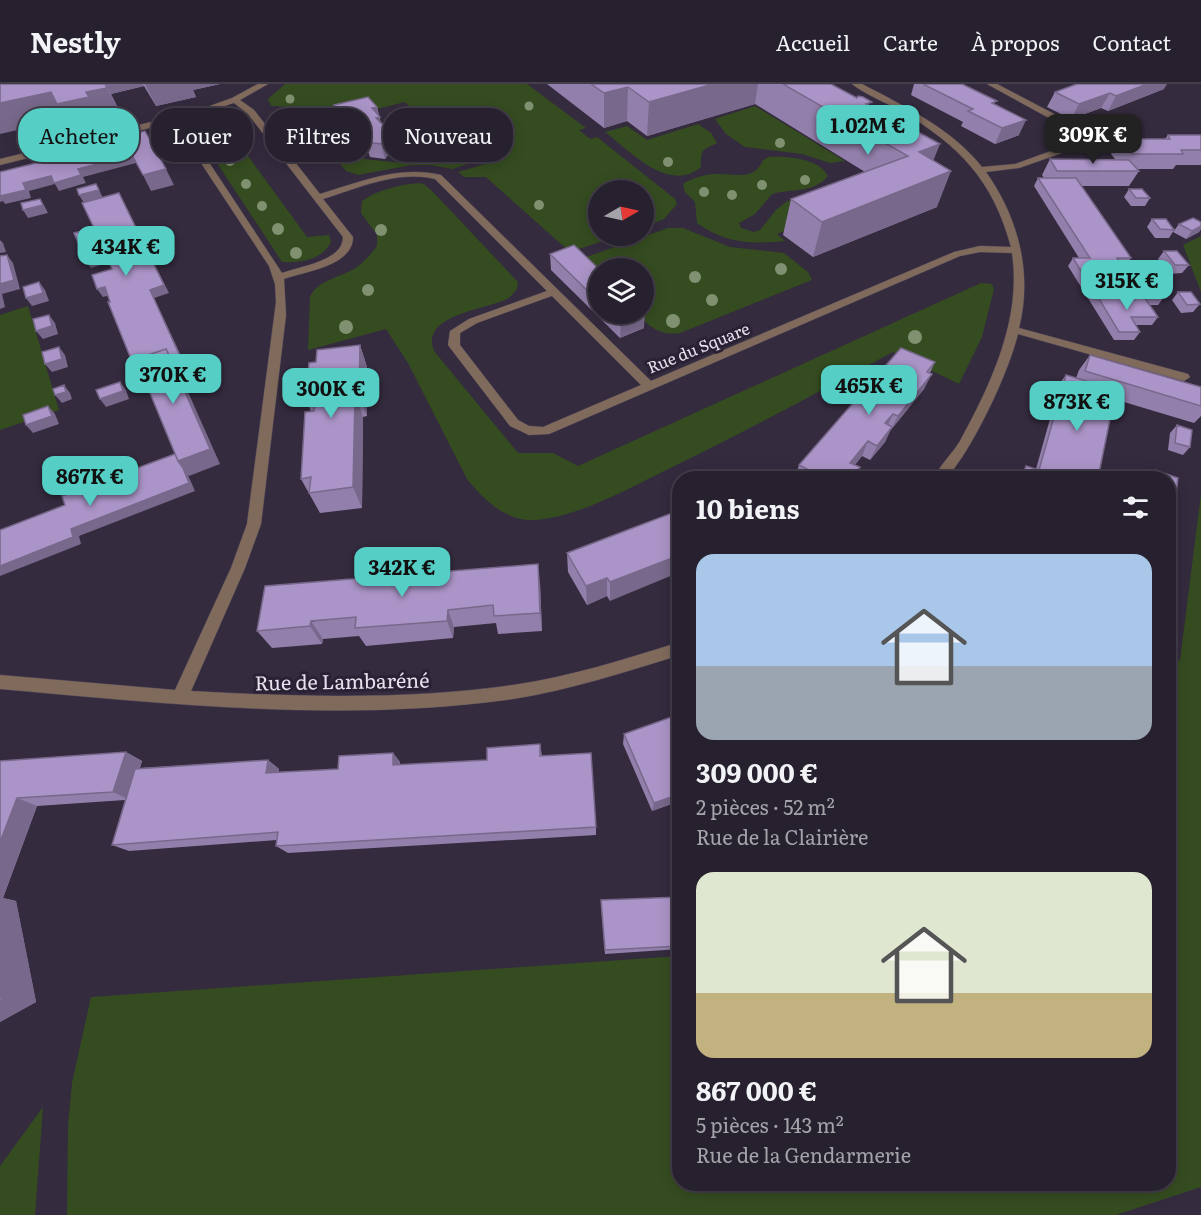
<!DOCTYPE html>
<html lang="fr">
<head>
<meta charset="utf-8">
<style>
  body { margin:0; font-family:Literata,serif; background:#332d3a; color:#f1f3f6; height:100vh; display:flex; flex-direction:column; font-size:22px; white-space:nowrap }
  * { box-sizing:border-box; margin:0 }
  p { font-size:20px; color:#a4a3aa }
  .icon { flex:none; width:33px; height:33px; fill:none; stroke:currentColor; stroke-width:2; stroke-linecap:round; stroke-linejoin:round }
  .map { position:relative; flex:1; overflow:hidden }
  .side { position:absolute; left:672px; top:387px; width:504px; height:720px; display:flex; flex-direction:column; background:#27202e; border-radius:24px; box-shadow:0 3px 15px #0003,0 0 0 2px #433e4a }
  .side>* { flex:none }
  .banner { position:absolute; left:18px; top:24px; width:564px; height:54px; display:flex; gap:12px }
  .needle { width:39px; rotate:81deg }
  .buttons { position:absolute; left:588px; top:96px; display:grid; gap:12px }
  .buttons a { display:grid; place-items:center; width:66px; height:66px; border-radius:50%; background:#27202e; box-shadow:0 3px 15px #0003,0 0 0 2px #433e4a; font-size:30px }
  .price { position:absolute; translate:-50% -51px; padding:0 14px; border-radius:12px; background:#55cec5; color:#111; font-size:20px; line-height:39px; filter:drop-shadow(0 2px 3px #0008) }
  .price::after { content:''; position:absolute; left:50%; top:36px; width:18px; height:14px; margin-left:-9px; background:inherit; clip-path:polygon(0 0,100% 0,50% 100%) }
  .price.on { background:#222; color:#fff }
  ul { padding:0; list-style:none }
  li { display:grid; align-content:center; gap:12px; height:318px; padding:0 24px }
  li span { display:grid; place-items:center; height:186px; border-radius:18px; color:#555 }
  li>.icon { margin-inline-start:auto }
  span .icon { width:108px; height:108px; fill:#fffc; stroke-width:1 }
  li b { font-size:26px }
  h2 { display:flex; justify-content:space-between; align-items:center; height:72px; padding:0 24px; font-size:26px }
  .tag { padding:0 21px; border-radius:24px; background:#27202e; box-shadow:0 3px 15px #0003,0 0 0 2px #433e4a; font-size:21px; line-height:54px }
  .tag.on { background:#55cec5; color:#111 }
  header { display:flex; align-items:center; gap:36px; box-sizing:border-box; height:84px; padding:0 30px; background:#27202e; border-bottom:2px solid #433e4a }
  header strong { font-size:28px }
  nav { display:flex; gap:33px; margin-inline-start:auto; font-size:21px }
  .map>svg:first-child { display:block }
  .green { fill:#354c20 }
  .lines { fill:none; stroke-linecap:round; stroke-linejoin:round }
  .minor-casing { stroke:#51485a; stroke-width:1 }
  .minor { fill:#806a5c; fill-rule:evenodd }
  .tree { fill:#7f9171 }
  .wall { fill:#937fab }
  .shaded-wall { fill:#78688b }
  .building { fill:#ab94c7; stroke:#78688b; stroke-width:1.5 }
  .labels { text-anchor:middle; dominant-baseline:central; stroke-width:6; stroke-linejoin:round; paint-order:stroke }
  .far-street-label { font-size:16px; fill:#e7e2ee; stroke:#2a2234 }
  .street-label { font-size:20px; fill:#e7e2ee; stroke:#2a2234 }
</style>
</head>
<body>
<header>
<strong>Nestly</strong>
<nav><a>Accueil</a><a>Carte</a><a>À propos</a><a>Contact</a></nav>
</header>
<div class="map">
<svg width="1201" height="1131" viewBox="0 0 1201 1131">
  <rect width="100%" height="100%" fill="#342b3e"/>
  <!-- green -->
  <path class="green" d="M285,0H527L586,44L579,46L590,55L597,53L675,115L677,120L664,135L644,143V106H598V152H618L570,168L486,93H464L458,88L485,80L480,76L452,85L431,81H412L358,91L346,87L327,64L347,60L364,75L403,79L430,44L405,18L333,36L339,43L336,44L339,48L320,54L293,23L271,22L268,15Z
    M755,22L845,77L830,79L802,70L745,63L726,50L715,35Z
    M219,31L238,33L244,37L227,43L307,153L329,151L331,158C322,176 300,179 282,178L194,44L201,37Z
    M698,40L711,49L717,59C701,67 701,65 701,83C669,110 630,67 605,48L627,42L647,56Z
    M769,73C786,72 819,74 828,92C813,110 792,104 772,110L755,130L739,139L741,144L754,148L760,146L776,126L786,118L847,94L865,90L893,108L777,150L785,157C750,160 727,160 697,139L695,118L685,108L683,100C692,94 706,90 716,90C735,89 754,98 763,76Z
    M418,99L424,100L433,108L518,198L517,205C514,209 511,213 507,215C484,226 420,231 434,267L518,369H553L578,382L981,199L992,200L994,205L982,253L959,300L893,268C818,308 743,349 666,386C628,405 578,433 535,436C506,438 483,415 467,395L408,279L386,245L308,266L310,213C318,195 341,194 357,183C365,177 371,170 377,162V151L361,129L362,117C377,106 399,101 418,99Z
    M668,144H683L730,163L784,169L808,188L812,196L680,249C659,252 651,243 636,230H644V184H598V195L578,176Z
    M1201,152V208L1183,161Z
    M28,222L59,326L0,346V231Z
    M1201,410V1103L1116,1131H67L68,1042L72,999L91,913L679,872L680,1100H1168V585L1180,576Z
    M43,1023L35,1131H0V1082Z"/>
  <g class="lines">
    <!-- minor casing -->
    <g class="minor-casing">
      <path id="minor" d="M258,0H268L240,16L254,26L320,110C360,98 399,81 441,91L651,297L954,168L980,162L1011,163C993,96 959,61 901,27C885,18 866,11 852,0H862C904,22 952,45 982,83L1015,80L1073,59L1078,55L1077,51L1071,46L987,0H997L1077,42L1085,50L1086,56L1079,63L1019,84L986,88C1018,133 1033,189 1019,244L1188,290L1190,293L1184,297L1018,250C1007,293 974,361 947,394H934C940,381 952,370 960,357C991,300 1022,235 1012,169L980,168L960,172L549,350L529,351L510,342L448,261L450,247L469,235L547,207L435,95C397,86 359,104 323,115L353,153C353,182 306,187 284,195L286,231L261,440L245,484L191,607C298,613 406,616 513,601C570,593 625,575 680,558V571C625,588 570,606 513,615C342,639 170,620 0,605V591L175,606L231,484L247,440L276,218L275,200L269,182L174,38L0,81V75L196,27L232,14ZM234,19L248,30L343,153C343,177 301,182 282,189L181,36ZM552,212L641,301L543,343L529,342L518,336L460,261V249L477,239Z"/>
    </g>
    <!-- minor -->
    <use href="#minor" class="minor"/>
  </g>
  <!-- trees -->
  <g class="tree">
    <circle cx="290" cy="15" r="4.5"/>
    <circle cx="529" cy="22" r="4.5"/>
    <circle cx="780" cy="59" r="5"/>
    <circle cx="220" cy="62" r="5"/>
    <circle cx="230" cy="77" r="5"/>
    <circle cx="668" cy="78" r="5"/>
    <circle cx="805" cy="96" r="5"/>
    <circle cx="246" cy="100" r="5"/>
    <circle cx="762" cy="101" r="5"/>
    <circle cx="704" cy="108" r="5"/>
    <circle cx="732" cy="111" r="5"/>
    <circle cx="539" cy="121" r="5"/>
    <circle cx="262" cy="122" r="5"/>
    <circle cx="278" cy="145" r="6"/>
    <circle cx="381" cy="146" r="6"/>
    <circle cx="296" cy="169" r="6"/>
    <circle cx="781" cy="185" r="6"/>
    <circle cx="695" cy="193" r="6"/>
    <circle cx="368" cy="206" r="6"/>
    <circle cx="712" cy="216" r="6"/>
    <circle cx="673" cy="237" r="7"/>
    <circle cx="346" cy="243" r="7"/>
    <circle cx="915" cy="253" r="7"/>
  </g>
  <!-- wall -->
  <path class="wall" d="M0,0H220L193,6L196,13L156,22L144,2L111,10L121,30L101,35L103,40L73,47L66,35Z
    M547,0H831L871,22L933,77L937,123L813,173L783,151L791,115L865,88L755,20L647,52L627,37L604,44Z
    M914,0H962L996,21L1019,51L995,60L961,42L963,38L911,11Z
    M1164,5L1108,27L1101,24L1071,35L1047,23L1055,8Z
    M334,21L377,23L381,39L399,57L385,75L370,73L368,67L364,66L355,56L351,44L347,41L343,42L339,36Z
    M1168,51H1201V81H1176L1173,85H1137L1139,87L1129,102H1081L1131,174L1125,182H1123L1126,187L1170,205L1158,221H1150L1158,233L1152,241H1136L1140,248L1134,256H1114L1068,182L1073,174H1079L1034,102L1038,94H1044L1042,91L1050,75H1115L1111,70L1120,55H1165Z
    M1129,105L1150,114L1145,122H1131L1124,113Z
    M1152,135L1174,146L1169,154H1155L1147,143Z
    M1201,138V145L1199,148L1186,155L1173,148L1179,140Z
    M1164,167L1189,181L1182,189L1169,190L1158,175Z
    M550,170L598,184V230H644V244L620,254L551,186Z
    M1178,208L1200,220L1193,228L1181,229L1172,216Z
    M360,261L367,283V332L363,333L362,424L320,429L301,395L311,327L306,316Z
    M1090,271L1201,303V332L1194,339L1114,315L1098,394H1019L1021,390L1026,382L1036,385L1060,299L1066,291L1076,294L1079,286Z
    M935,278L930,289L924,305L890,347L885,358L870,376L862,372L855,381L860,383L855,394H795L799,381Z
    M1177,341L1190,363L1183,371L1168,366L1170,349Z
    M1155,386L1178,394L1176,411L1168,418V394H1148Z
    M680,426L610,517L607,512L587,521L568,488L567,469Z
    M540,499L542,547L498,550L496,539L454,543L453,554L366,562L359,552L323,555L322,560L272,564L257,547Z
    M680,630V717L652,727L623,660L624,650Z
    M540,660L542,672L596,743V751L288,769L276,762L277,756L129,767L112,761L125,716L37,722L3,814L16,817L36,918L0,938V677L126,668L142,677L140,684L268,676L279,685V688L338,685L393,669L400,678V681L487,676Z
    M680,813V865L605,870L601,821Z"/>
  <!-- shaded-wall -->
  <path class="shaded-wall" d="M105,0H142L144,2L111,10Z
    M145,0H220L193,6L196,13L156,22Z
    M713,0H758L755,20L647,52L649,18Z
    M1147,0H1167L1164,5L1108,27L1116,12Z
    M628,3L627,37L604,44V9Z
    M107,4L121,30L101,35L103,40L73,47L66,35L0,50V19L51,8H86Z
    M1110,9L1101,24L1071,35L1079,20Z
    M377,23L383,48L372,24Z
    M343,26L347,41L343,42L339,27Z
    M1026,36L1019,51L995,60L1002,44Z
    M395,41L399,57L385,75L381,60Z
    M940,60L926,95L919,68Z
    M132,71L136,79L83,93L86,99L59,107L55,100L29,107L31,114L5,120L3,117L0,118V111L23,99Z
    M166,85L174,101L151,107L143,91Z
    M951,87L937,123L813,173L822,138Z
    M96,100L103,114L84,119L79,111Z
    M119,109L169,209L154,214L184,278L176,281L220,380L189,392L188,391L195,407L79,452L81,460L0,492V482L71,445L178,377L173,282L140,293L135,285L150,206Z
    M40,115L45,123L48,129L28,134L23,126Z
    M1201,142V145L1199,148L1186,155L1192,147Z
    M0,156L3,159L6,168L0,169Z
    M105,170L110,178L91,184L85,176Z
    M7,171L13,179L20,205L2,210L5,223L0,225V200Z
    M39,198L45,206L49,217L32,222L26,214Z
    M105,203L110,211L103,213L97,205Z
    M645,228L644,244L620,254L621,238Z
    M49,231L55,239L58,250L43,255L36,247Z
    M360,261L367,283V332L359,311Z
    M59,263L65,271L68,283L52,288L45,280Z
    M932,290L924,305L890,347L898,332Z
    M120,298L126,306L129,315L106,323L100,315Z
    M64,301L70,309L72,315L62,319L55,311Z
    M355,311L363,333L362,424L353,403Z
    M48,322L55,330L59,340L33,349L26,341Z
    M893,330L886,345L885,339Z
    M892,343L885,358L870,376L877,362Z
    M868,357L862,372L844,394L850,379Z
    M860,383L855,394H851Z
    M680,471V488L610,517V498Z
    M538,480L540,499L542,547L540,529Z
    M607,494V512L587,521L586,502Z
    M448,526L454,543L453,554L447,537Z
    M311,537L323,555L322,560L310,542Z
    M126,668L142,677L130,716L113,708Z
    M393,669L400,678V690L393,681Z
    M268,676L279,685L277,698L266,689Z
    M680,710V717L652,727L654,719Z
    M17,714L37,722L3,814L16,817L36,918L0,938V758Z"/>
  <!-- building -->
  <path class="building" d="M0,0H105L107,4L86,8L89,13L57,20L51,8L0,19Z
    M591,0H713L649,18L628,3L604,9Z
    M783,0H831L857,14L858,12L863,13L872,18L866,20L940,60L919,68L951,87L822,138L791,115L908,72Z
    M923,0H962L997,17L992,19L1026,36L1002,44L968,27L973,25Z
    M1077,0H1147L1116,12L1110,9L1079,20L1055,8Z
    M368,13L377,23L372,24L380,33L376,34L381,39L395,41L381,60L366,58L370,53L360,51L350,40L356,39L349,30L343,26L339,27L334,21Z
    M145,47L166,85L143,91L122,53Z
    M1168,51H1201V66H1181L1183,70H1132L1120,55H1170Z
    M124,57L132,71L78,85L81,91L54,99L51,92L23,99L26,106L0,112V88Z
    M1050,75L1129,76L1139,87H1057Z
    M1038,94H1076L1131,174H1117L1126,187H1091L1086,195L1073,174H1090Z
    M96,100L99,106L79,111L77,105Z
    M1129,105H1142L1150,114H1136Z
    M119,109L164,201L150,206L179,270L170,273L166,265L136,275L139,283L135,285L108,218H110L105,203L97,205L92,191L112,185L105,170L85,176L74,149L94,144L82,119Z
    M40,115L43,121L23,126L21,119Z
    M1193,134L1201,138V142L1192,147L1179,140Z
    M1152,135H1166L1174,146L1160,145Z
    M574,161L598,184V217L550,170Z
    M1164,167H1177L1189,181H1175Z
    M7,171L14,196L0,200V172Z
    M1091,187H1156L1170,205L1103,206Z
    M39,198L43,209L26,214L23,203Z
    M1178,208H1191L1200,220L1187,221Z
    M1098,213H1144L1158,233H1131L1140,248H1119Z
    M612,230H642L621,238Z
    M49,231L52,242L36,247L33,235Z
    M360,261L359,311H355L353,403L309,409L311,393L301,395L305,328L314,327L315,316H306L309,279L316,278L317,266Z
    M59,263L62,275L45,280L42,268Z
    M901,264L935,278L927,288L932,290L898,332L893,330L885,339L892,343L877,362L868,357L850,379L860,383L851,394H825L799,381Z
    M166,265L210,365L178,377L136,275Z
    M1090,271L1201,303V322L1085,287Z
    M1066,291L1116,306L1098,394H1023L1026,382L1039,386Z
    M120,298L123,307L100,315L96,306Z
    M64,301L66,308L55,311L53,305Z
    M48,322L52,332L26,341L23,331Z
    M1177,341L1192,346L1190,363L1175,359Z
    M175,370L178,377L183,384L189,399L71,445L73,453L0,482V446L65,421L62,412Z
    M784,386L791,394H762Z
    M1155,386L1178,394L1176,411L1168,409V394H1154Z
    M680,426V471L610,498L607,494L586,502L567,469Z
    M538,480L540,529L494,532L493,521L448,526L447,537L355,544L356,533L311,537L310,542L257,547L265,502Z
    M680,630V710L654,719L624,650Z
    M540,660V672L591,669L596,743L276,762L278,748L112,761L135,685L268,676L266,689L338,685L339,672L393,669V681L487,676V664Z
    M126,668L113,708L17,714L0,758V677Z
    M680,813V862L605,866L601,816Z
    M0,903L2,916L0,918Z"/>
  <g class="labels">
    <!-- far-street labels -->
    <g class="far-street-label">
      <text transform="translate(698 263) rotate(-22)">Rue du Square</text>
    </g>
    <!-- street labels -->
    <g class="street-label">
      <text transform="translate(342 596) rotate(-1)">Rue de Lambaréné</text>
    </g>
  </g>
</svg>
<div class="buttons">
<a><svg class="needle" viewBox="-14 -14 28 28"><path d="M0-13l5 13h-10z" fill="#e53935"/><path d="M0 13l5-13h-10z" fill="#a4a3aa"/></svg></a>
<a><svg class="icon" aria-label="layers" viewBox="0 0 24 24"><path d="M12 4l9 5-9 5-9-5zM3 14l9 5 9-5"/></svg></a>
</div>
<b class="price" style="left:868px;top:72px">1.02M €</b>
<b class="price on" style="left:1093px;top:81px">309K €</b>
<b class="price" style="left:126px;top:193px">434K €</b>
<b class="price" style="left:1127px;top:227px">315K €</b>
<b class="price" style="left:173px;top:321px">370K €</b>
<b class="price" style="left:869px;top:332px">465K €</b>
<b class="price" style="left:331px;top:335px">300K €</b>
<b class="price" style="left:1077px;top:348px">873K €</b>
<b class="price" style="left:90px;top:423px">867K €</b>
<b class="price" style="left:402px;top:514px">342K €</b>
<div class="banner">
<a class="tag on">Acheter</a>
<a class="tag">Louer</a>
<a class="tag">Filtres</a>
<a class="tag">Nouveau</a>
</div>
<section class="side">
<h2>10 biens<svg class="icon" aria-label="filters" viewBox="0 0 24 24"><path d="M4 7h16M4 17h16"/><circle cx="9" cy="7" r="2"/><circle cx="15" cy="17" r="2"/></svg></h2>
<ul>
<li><span style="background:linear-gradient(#a9c7e8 60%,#9aa5b1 0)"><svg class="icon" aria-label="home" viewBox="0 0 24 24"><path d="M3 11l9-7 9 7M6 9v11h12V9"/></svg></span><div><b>309 000 €</b><p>2 pièces · 52 m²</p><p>Rue de la Clairière</p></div></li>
<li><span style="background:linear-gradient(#dfe7d0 65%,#c2b280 0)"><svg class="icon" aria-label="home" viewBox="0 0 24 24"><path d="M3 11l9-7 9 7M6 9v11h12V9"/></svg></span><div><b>867 000 €</b><p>5 pièces · 143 m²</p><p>Rue de la Gendarmerie</p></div></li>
</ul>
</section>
</div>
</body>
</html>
